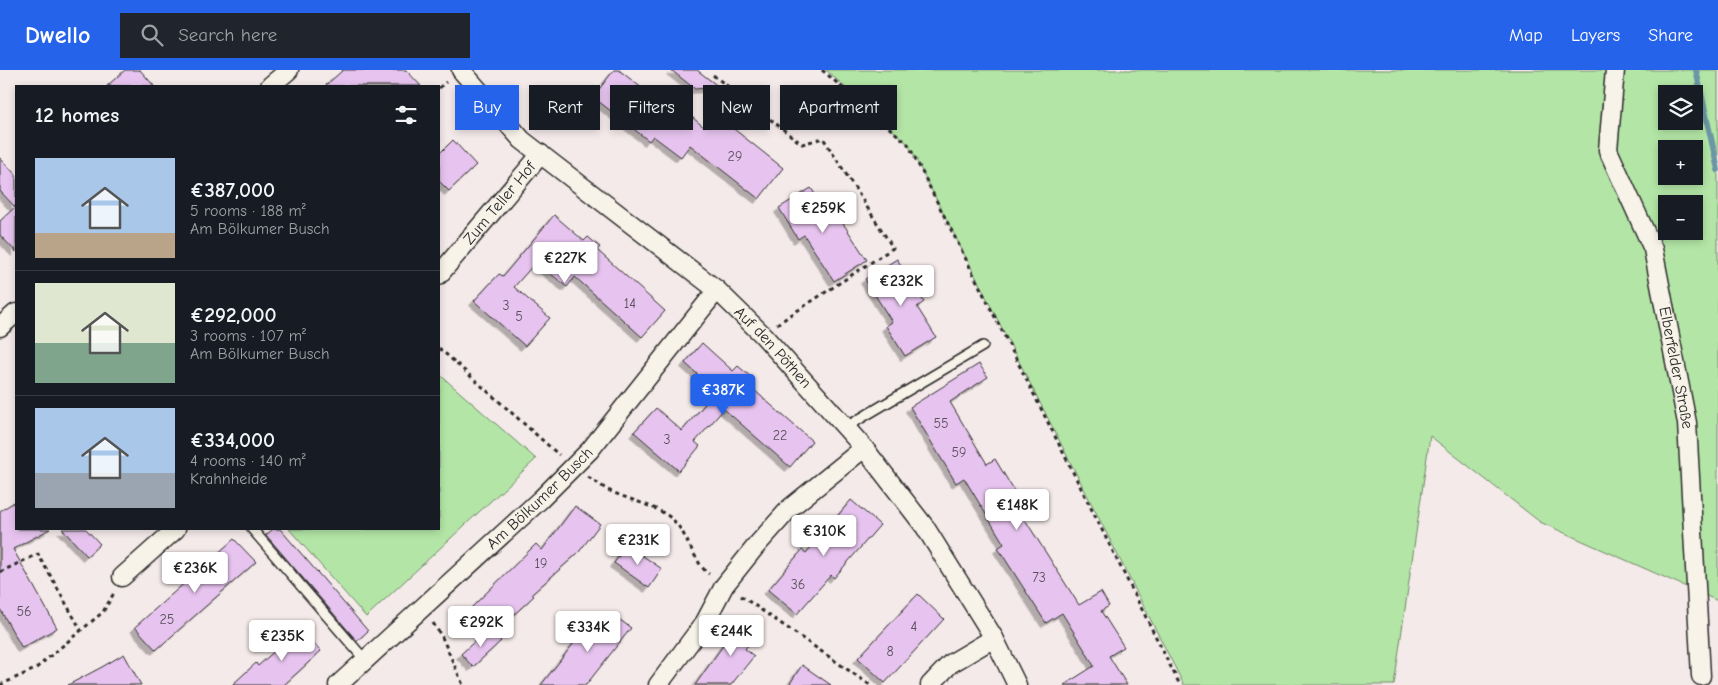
<!DOCTYPE html>
<html lang="en">
<head>
<meta charset="utf-8">
<style>
  body { margin:0; font-family:"Comic Neue",sans-serif; background:#20242c; color:#f1f3f6; height:100vh; display:flex; flex-direction:column; font-size:19px; white-space:nowrap }
  * { box-sizing:border-box; margin:0 }
  p { font-size:16px; color:#9ea1a6 }
  .icon { flex:none; width:28px; height:28px; fill:none; stroke:currentColor; stroke-width:2; stroke-linecap:round; stroke-linejoin:round }
  .map { position:relative; flex:1; overflow:hidden }
  .sheet { position:absolute; left:15px; top:15px; width:425px; height:445px; display:flex; flex-direction:column; background:#171b24; border-radius:0px; box-shadow:0 2px 8px #0003 }
  .sheet>* { flex:none }
  .banner { position:absolute; left:455px; top:15px; width:475px; height:45px; display:flex; gap:10px }
  .buttons { position:absolute; left:1658px; top:15px; display:grid; gap:10px }
  .buttons a { display:grid; place-items:center; width:45px; height:45px; border-radius:0px; background:#171b24; box-shadow:0 2px 8px #0003; font-size:25px }
  .price { position:absolute; translate:-50% -42px; padding:0 11px; border-radius:5px; background:#fff; color:#222; font-size:16px; line-height:32px; filter:drop-shadow(0 1px 2px #0008) }
  .price::after { content:''; position:absolute; left:50%; top:30px; width:15px; height:11px; margin-left:-8px; background:inherit; clip-path:polygon(0 0,100% 0,50% 100%) }
  .price.on { background:#2563eb; color:#fff }
  ul { padding:0; list-style:none }
  li { display:flex; align-items:center; gap:15px; height:125px; padding:0 20px }
  li+li { border-top:1px solid #363941 }
  li span { display:grid; place-items:center; flex:none; width:140px; height:100px; border-radius:0px; color:#555 }
  li>.icon { margin-inline-start:auto }
  span .icon { width:60px; height:60px; fill:#fffc; stroke-width:1 }
  li b { font-size:21px }
  h2 { display:flex; justify-content:space-between; align-items:center; height:60px; padding:0 20px; font-size:21px }
  .chip { padding:0 18px; border-radius:0px; background:#171b24; box-shadow:0 2px 8px #0003; font-size:18px; line-height:45px }
  .chip.on { background:#2563eb; color:#fff }
  header { display:flex; align-items:center; gap:30px; box-sizing:border-box; height:70px; padding:0 25px; background:#2563eb; color:#fff }
  header strong { font-size:24px }
  nav { display:flex; gap:28px; margin-inline-start:auto; font-size:18px }
  .search { width:350px; height:45px; background:#20242c; display:flex; align-items:center; gap:12px; box-sizing:border-box; padding:0 18px; border-radius:0px; color:#9ea1a6; font-size:19px }
  .map>svg:first-child { display:block }
  .green { fill:#b3e6a6; stroke:#6f8868; fill-rule:evenodd }
  .lines { fill:none; stroke-linecap:round; stroke-linejoin:round }
  .stream { stroke:#6b96a5; stroke-width:6 }
  .building { fill:#e7c4ef; stroke:#2b2b2b; filter:url(#shadow) }
  .lane-casing { stroke:#2b2b2b; stroke-width:12 }
  .street-casing { stroke:#2b2b2b; stroke-width:21 }
  .path { stroke:#2b2b2b; stroke-width:3; stroke-dasharray:4 4; stroke-linecap:butt }
  .lane { stroke:#f7f3e8; stroke-width:9 }
  .street { stroke:#f7f3e8; stroke-width:18 }
  .labels { text-anchor:middle; dominant-baseline:central; stroke-width:4.5; stroke-linejoin:round; paint-order:stroke }
  .number-label { font-size:14px; fill:#5a515c }
  .street-label { font-size:16px; fill:#2b2b2b; stroke:#f7f3e8 }
</style>
</head>
<body>
<header>
<strong>Dwello</strong>
<div class="search"><svg class="icon" aria-label="search" viewBox="0 0 24 24"><circle cx="10" cy="10" r="6"/><path d="M15 15l6 6"/></svg>Search here</div>
<nav><a>Map</a><a>Layers</a><a>Share</a></nav>
</header>
<div class="map">
<svg width="1718" height="615" viewBox="0 0 1718 615">
  <defs>
    <filter id="shadow"><feDropShadow dx="-4.5" dy="4.5" stdDeviation="0" flood-color="#0004"/></filter>
  </defs>
  <rect width="100%" height="100%" fill="#f4eae9"/>
  <filter id="ink" filterUnits="userSpaceOnUse"><feTurbulence type="fractalNoise" baseFrequency=".02" numOctaves="2"/><feDisplacementMap in="SourceGraphic" scale="10" xChannelSelector="R" yChannelSelector="G"/><feConvolveMatrix kernelMatrix="1 2 1 2 8 2 1 2 1" color-interpolation-filters="sRGB"/></filter>
  <g filter="url(#ink)">
    <!-- green -->
    <path class="green" d="M826,0H1718V531L1540,452L1430,366L1394,615H1184L908,74ZM1666,24H1694V51H1666ZM1666,79H1694V106H1666ZM1666,134H1694V161H1666Z
      M439,304L536,389L366,547L289,459H439Z"/>
    <g class="lines">
      <!-- stream -->
      <path class="stream" d="M1696,0L1718,100"/>
    </g>
    <!-- building -->
    <path class="building" d="M125,0H140L154,16H107Z
      M343,0H406L421,16H325Z
      M614,0H619L672,42L677,35L704,57L715,44L783,98L759,129L690,75L681,87L653,66L649,71L593,27Z
      M671,0H697L719,17L695,19Z
      M453,70L476,95L449,121L439,111V84Z
      M0,88L16,105V182L0,165V151L15,137L0,121Z
      M811,118L830,148L837,144L867,190L834,211L804,165L798,169L779,138Z
      M554,145L584,171L588,167L600,177L597,180L665,241L642,267L575,207L567,217L536,192L514,217L550,248L525,276L474,231L499,204L503,206Z
      M897,189L924,232L917,237L936,267L905,286L886,256L892,252L865,209Z
      M702,273L733,301L738,296L751,307L746,313L812,371L790,397L724,339L695,372L700,376L679,401L634,362L656,338L682,361L716,321L685,293Z
      M979,294L988,307L950,332L987,394L995,389L1022,434L1017,437L1079,535L1101,522L1109,536L1101,541L1124,577L1109,586L1127,615H1064L1094,596L1086,582L1062,543L1046,553L998,478L1004,474L964,408L956,413L910,337Z
      M851,430L880,455L834,508L831,505L797,544L768,520L802,480L806,483Z
      M16,431V459H50L13,479L57,558L22,578L0,539V441Z
      M575,436L600,454L579,482L532,524L534,526L494,563L471,538L536,474L542,480Z
      M62,459H86L100,474L87,486Z
      M273,459H280L368,561L357,571L266,465Z
      M234,469L256,492L156,580L135,557Z
      M627,475L662,499L649,518L614,493Z
      M918,524L944,549L885,613L858,588Z
      M595,546L608,556L616,547L631,558L586,615H541Z
      M749,546L762,557L745,579L754,586L731,615H695L729,567L732,569Z
      M300,558L321,581L284,615H232L256,593L258,596Z
      M489,558L501,571L473,597L461,584Z
      M124,584L141,615H68L102,597Z
      M802,595L831,615H789Z"/>
    <g class="lines">
      <!-- lane casing -->
      <g class="lane-casing">
        <path id="lane" d="M846,357L983,276
          M252,459L365,590"/>
      </g>
      <!-- street casing -->
      <g class="street-casing">
        <g id="street">
          <path id="s1" d="M461,0L522,70L717,220L762,264L864,378L925,457L994,568L1017,615"/>
          <path id="s2" d="M1615,0L1608,80L1653,179L1687,353L1701,606"/>
          <path d="M270,16L289,0"/>
          <path id="s3" d="M439,205L541,84"/>
          <path d="M0,257L16,243"/>
          <path d="M122,507L176,459"/>
          <path id="s4" d="M338,615L541,429L590,380L717,220"/>
          <path d="M658,615L705,552L724,516L756,476L790,438L864,378"/>
          <path d="M930,615L950,594L994,568"/>
        </g>
      </g>
      <!-- path -->
      <path class="path" d="M822,0L908,74L1180,615
        M713,5L802,74L823,68L893,178L777,254
        M439,18L446,12
        M439,278L559,385
        M588,407C595,411 601,416 608,420C627,430 661,436 675,452C688,466 695,494 709,504
        M0,502L38,484L81,560
        M741,526L870,615
        M433,553L442,567L463,615
        M0,615L35,599L103,542L114,523"/>
      <!-- lane -->
      <use href="#lane" class="lane"/>
      <!-- street -->
      <use href="#street" class="street"/>
    </g>
  </g>
  <g class="labels">
    <!-- number labels -->
    <g class="number-label">
      <text x="735" y="86">29</text>
      <text x="630" y="233">14</text>
      <text x="506" y="235">3</text>
      <text x="519" y="246">5</text>
      <text x="941" y="353">55</text>
      <text x="780" y="365">22</text>
      <text x="667" y="369">3</text>
      <text x="959" y="382">59</text>
      <text x="541" y="493">19</text>
      <text x="1039" y="507">73</text>
      <text x="798" y="514">36</text>
      <text x="24" y="541">56</text>
      <text x="167" y="549">25</text>
      <text x="914" y="556">4</text>
      <text x="890" y="581">8</text>
    </g>
    <!-- street labels -->
    <g class="street-label">
      <text stroke="none"><textPath href="#s3" startOffset="94">Zum Teller Hof</textPath></text>
      <text stroke="none"><textPath href="#s1" startOffset="419">Auf den Pöthen</textPath></text>
      <text stroke="none"><textPath href="#s2" startOffset="310">Elberfelder Straße</textPath></text>
      <text stroke="none"><textPath href="#s4" startOffset="275">Am Bölkumer Busch</textPath></text>
    </g>
  </g>
</svg>
<div class="buttons">
<a><svg class="icon" aria-label="layers" viewBox="0 0 24 24"><path d="M12 4l9 5-9 5-9-5zM3 14l9 5 9-5"/></svg></a>
<a>+</a>
<a>−</a>
</div>
<b class="price" style="left:823px;top:164px">€259K</b>
<b class="price" style="left:565px;top:214px">€227K</b>
<b class="price" style="left:901px;top:237px">€232K</b>
<b class="price on" style="left:723px;top:346px">€387K</b>
<b class="price" style="left:1017px;top:461px">€148K</b>
<b class="price" style="left:824px;top:487px">€310K</b>
<b class="price" style="left:638px;top:496px">€231K</b>
<b class="price" style="left:195px;top:524px">€236K</b>
<b class="price" style="left:481px;top:578px">€292K</b>
<b class="price" style="left:588px;top:583px">€334K</b>
<b class="price" style="left:731px;top:587px">€244K</b>
<b class="price" style="left:282px;top:592px">€235K</b>
<div class="banner">
<a class="chip on">Buy</a>
<a class="chip">Rent</a>
<a class="chip">Filters</a>
<a class="chip">New</a>
<a class="chip">Apartment</a>
</div>
<section class="sheet">
<h2>12 homes<svg class="icon" aria-label="filters" viewBox="0 0 24 24"><path d="M4 7h16M4 17h16"/><circle cx="9" cy="7" r="2"/><circle cx="15" cy="17" r="2"/></svg></h2>
<ul>
<li><span style="background:linear-gradient(#a9c7e8 75%,#b9a48a 0)"><svg class="icon" aria-label="home" viewBox="0 0 24 24"><path d="M3 11l9-7 9 7M6 9v11h12V9"/></svg></span><div><b>€387,000</b><p>5 rooms · 188 m²</p><p>Am Bölkumer Busch</p></div></li>
<li><span style="background:linear-gradient(#dfe7d0 60%,#7fa58c 0)"><svg class="icon" aria-label="home" viewBox="0 0 24 24"><path d="M3 11l9-7 9 7M6 9v11h12V9"/></svg></span><div><b>€292,000</b><p>3 rooms · 107 m²</p><p>Am Bölkumer Busch</p></div></li>
<li><span style="background:linear-gradient(#a9c7e8 65%,#9aa5b1 0)"><svg class="icon" aria-label="home" viewBox="0 0 24 24"><path d="M3 11l9-7 9 7M6 9v11h12V9"/></svg></span><div><b>€334,000</b><p>4 rooms · 140 m²</p><p>Krahnheide</p></div></li>
</ul>
</section>
</div>
</body>
</html>
